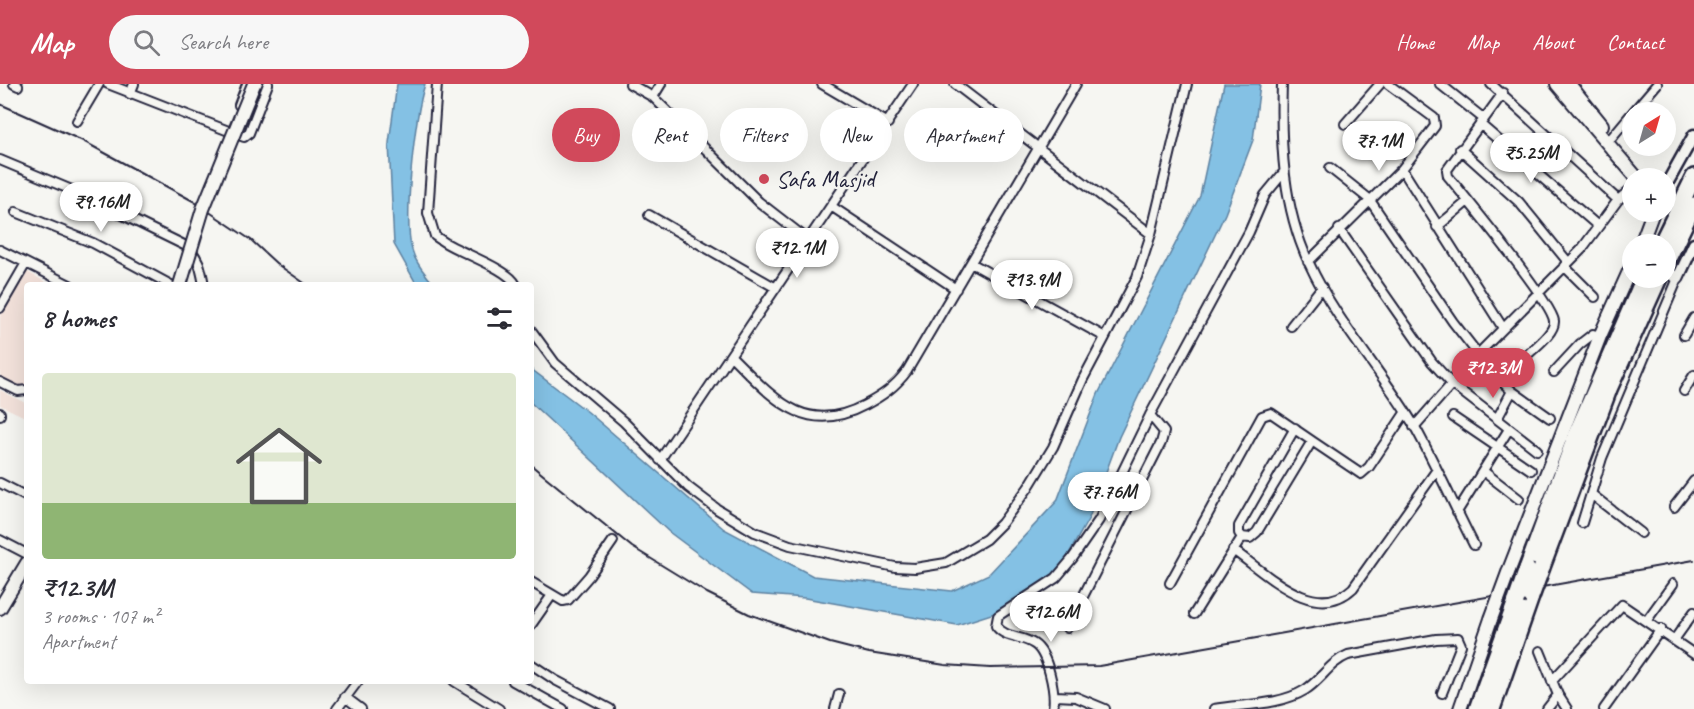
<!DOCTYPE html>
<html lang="en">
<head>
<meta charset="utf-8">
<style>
  body { margin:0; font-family:Caveat,sans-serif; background:#f7f7f7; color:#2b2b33; height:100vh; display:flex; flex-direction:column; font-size:22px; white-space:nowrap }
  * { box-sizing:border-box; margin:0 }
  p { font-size:20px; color:#7c7c81 }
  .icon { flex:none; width:33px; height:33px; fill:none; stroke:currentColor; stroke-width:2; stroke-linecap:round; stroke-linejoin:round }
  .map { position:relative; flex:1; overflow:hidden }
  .details { position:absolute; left:24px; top:198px; width:510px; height:402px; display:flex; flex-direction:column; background:#fff; border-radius:6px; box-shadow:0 6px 24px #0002 }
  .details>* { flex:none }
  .guide { position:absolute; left:552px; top:24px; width:570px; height:54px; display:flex; gap:12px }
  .needle { width:39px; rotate:37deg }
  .buttons { position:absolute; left:1622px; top:18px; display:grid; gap:12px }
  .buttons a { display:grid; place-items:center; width:54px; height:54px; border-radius:50%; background:#fff; box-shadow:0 6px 24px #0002; font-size:30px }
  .price { position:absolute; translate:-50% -51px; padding:0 14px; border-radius:21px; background:#fff; color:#222; font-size:20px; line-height:39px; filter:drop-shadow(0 2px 3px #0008) }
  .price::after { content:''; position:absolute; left:50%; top:36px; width:18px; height:14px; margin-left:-9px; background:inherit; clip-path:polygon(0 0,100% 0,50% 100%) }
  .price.selected { background:#d1495b; color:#fff }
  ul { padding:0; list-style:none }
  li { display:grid; align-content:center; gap:12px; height:318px; padding:0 18px }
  li span { display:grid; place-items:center; height:186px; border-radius:6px; color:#555 }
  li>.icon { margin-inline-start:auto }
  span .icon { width:108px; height:108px; fill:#fffc; stroke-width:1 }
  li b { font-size:26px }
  h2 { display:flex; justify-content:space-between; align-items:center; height:72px; padding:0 18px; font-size:26px }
  .pill { padding:0 21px; border-radius:27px; background:#fff; box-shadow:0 6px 24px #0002; font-size:21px; line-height:54px }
  .pill.selected { background:#d1495b; color:#fff }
  header { display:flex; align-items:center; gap:36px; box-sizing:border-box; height:84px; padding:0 30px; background:#d1495b; color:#fff }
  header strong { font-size:28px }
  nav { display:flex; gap:33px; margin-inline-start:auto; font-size:21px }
  .search { width:420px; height:54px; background:#f7f7f7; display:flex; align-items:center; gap:15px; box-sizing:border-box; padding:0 21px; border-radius:33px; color:#7c7c81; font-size:22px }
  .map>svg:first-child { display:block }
  .built { fill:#f3e2db }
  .water { fill:#84c1e4; stroke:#5d81a0; stroke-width:1.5 }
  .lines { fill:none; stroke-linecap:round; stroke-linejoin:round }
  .street-casing { stroke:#22223b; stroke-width:12 }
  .secondary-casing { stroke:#22223b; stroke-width:15 }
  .primary-casing { stroke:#22223b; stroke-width:16 }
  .highway-casing { stroke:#22223b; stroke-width:20 }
  .street { stroke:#f6f6f2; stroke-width:8 }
  .secondary { stroke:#f6f6f2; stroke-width:10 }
  .primary { stroke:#f6f6f2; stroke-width:12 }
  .highway { stroke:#f6f6f2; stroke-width:15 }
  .rail { stroke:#22223b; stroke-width:2 }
  .primary-bridge-casing { stroke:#22223b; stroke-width:16; stroke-linecap:butt }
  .highway-bridge-casing { stroke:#22223b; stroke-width:20; stroke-linecap:butt }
  .primary-bridge { stroke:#f6f6f2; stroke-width:12 }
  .highway-bridge { stroke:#f6f6f2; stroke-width:15 }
  .poi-dot { fill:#d1495b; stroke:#f6f6f2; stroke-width:2 }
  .labels { text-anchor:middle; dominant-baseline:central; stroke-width:4.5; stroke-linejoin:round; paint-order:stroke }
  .poi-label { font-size:24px; fill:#22223b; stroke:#f6f6f2; text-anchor:start }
</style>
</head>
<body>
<header>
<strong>Map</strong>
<div class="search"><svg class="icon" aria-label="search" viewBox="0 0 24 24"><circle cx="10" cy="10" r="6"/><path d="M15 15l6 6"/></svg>Search here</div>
<nav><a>Home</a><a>Map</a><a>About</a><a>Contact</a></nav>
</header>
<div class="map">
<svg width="1694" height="625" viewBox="0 0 1694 625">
  <rect width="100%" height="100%" fill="#f6f6f2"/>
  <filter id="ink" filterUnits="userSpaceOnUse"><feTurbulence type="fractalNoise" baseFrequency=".0167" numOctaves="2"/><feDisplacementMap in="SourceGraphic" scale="12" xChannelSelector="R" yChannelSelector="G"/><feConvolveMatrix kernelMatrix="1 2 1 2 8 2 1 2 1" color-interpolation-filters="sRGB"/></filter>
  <g filter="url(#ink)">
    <!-- built -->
    <path class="built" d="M26,187L51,201H27V301L21,303L0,295V233Z
      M0,306L27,320V334L0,321Z"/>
    <!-- water -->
    <path class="water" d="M397,0H425C415,32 403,135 412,166C415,178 427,193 435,201H417L394,160L389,59Z
      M1224,0H1260L1253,56L1225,130L1119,353L1089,434L1063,480L1026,519L957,541L805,514L752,510L669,448L531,319V285L588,328L724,445L813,492L952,507L989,490L1057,417L1098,310L1200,112Z"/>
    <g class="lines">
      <!-- street casing -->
      <g class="street-casing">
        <path id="street" d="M14,0L18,2
          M108,0L244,53L249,49L268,0
          M437,0L428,129L435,152L444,158C461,169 509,185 516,201
          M630,0L653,13L759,118L808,156
          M822,0L888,39
          M955,0L1151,150
          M1282,0C1280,60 1283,124 1309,179C1336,238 1382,287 1415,343C1436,381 1454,422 1474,461
          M1440,0L1484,35
          M1491,0L1618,116
          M1503,9L1447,86L1448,92C1465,113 1552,218 1554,237C1555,249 1534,264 1526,272
          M130,10L134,0
          M653,13L661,0
          M239,21L247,0
          M1633,28L1657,0
          M77,37L99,0
          M1345,40L1380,0
          M1480,40L1598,142
          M1612,53L1632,29
          M1460,65L1519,118L1568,178
          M0,76L74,107L186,162C199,172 201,185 204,201
          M1330,84L1369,115L1453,238L1478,270
          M1402,85L1503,244
          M831,122L956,205
          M16,128L93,159L171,201
          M649,131L776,204
          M1437,143L1468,117
          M1339,145L1432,278L1452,300L1537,366
          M0,166L70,201
          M1308,178L1402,85L1435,42L1434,34L1388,0
          M971,179L1105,253
          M1564,182L1595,213
          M0,224L26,179
          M1291,242L1322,203
          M531,246L555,279L624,338L688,403L717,425L755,448L790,461L895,483L915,484L946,479L986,455L1002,439L1028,404L1053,363L1083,295L1137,193L1151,150L1187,0
          M1684,251L1694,234
          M731,272C772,312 803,354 865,321C882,312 895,303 907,287L1076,0
          M1475,273L1512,307L1550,334
          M1554,288L1580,260L1593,250L1600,252
          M0,298L18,307L27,306
          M1684,307L1694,291
          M0,329V331
          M1453,333L1531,386
          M1497,335L1512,307
          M1414,343L1478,270L1581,166L1618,116L1632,104
          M1312,357L1361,390L1369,383L1405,329
          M660,376L913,0
          M1483,387L1519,415
          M0,399L27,413
          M1591,410L1641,449
          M1674,423L1694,397
          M1457,428L1509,345
          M1582,439L1602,374L1678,194
          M1242,453L1239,449V442L1295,344
          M0,456L27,470
          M1233,466C1266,489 1315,540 1353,504L1436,387
          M531,498L563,517L568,516L589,492L613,457
          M1170,499L1262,332L1271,329L1312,357L1257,448L1250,454L1242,453
          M1194,530L1242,453
          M1647,536L1673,500
          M531,541L552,511
          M1067,544L1161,359L1164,348L1150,331
          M1674,556L1694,528
          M1540,567L1558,611L1567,625
          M531,580L555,596L610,625
          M454,597L499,625
          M513,597L563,625
          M1552,597L1622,521L1694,570
          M1056,612L1076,613L1105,625
          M345,613L361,625
          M337,625L358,597
          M835,625L839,610
          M1053,625C1056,609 1048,569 1034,560C1021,551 1006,555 996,542L998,532L1056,494L1072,475L1099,436L1150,331L1249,148L1265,111L1284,88
          M1214,625C1242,620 1279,622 1305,606C1321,596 1330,578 1348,571L1436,555L1458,554L1461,561L1442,609
          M1547,625L1558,611
          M1604,625L1661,545"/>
      </g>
      <!-- secondary casing -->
      <g class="secondary-casing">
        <path id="secondary" d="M1665,103L1694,51
          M1665,187L1678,194L1694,160"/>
      </g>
      <!-- primary casing -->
      <g class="primary-casing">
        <path id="primary" d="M1557,0L1637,94
          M1569,0L1602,41
          M1641,160L1653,128
          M1509,486L1600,252L1632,181
          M0,524L27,479
          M1460,625L1491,535"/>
      </g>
      <!-- highway casing -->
      <g class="highway-casing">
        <path id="highway" d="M1661,160L1694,93
          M1665,181L1694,121
          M1542,483L1609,305L1659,194
          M1527,485L1577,348L1644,194
          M1477,625L1516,517
          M1492,625L1531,513"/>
      </g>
      <!-- street -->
      <use href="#street" class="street"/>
      <!-- secondary -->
      <use href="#secondary" class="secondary"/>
      <!-- primary -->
      <use href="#primary" class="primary"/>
      <!-- highway -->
      <use href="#highway" class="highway"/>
      <!-- rail -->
      <path class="rail" d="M0,20L83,57L193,117L251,156L277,180L307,201
        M531,381L632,463L707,509L749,530L830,559L869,569L945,581L990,584L1099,582L1694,476"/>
      <!-- primary-bridge casing -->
      <g class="primary-bridge-casing">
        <path id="primary-bridge" d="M180,201L203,125L254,0
          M1491,535L1509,486"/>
      </g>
      <!-- highway-bridge casing -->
      <g class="highway-bridge-casing">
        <path id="highway-bridge" d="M1531,513L1542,483
          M1516,517L1527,485"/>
      </g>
      <!-- primary-bridge -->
      <use href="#primary-bridge" class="primary-bridge"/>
      <!-- highway-bridge -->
      <use href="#highway-bridge" class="highway-bridge"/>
    </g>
  </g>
  <!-- markers -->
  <circle class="poi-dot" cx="764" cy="95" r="6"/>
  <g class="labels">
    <!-- poi labels -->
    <g class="poi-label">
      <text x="776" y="95">Safa Masjid</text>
    </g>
  </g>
</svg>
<div class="buttons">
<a><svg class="needle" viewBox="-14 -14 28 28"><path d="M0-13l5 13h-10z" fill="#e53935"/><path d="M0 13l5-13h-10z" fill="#7c7c81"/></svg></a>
<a>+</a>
<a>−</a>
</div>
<b class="price" style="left:1379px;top:88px">₹7.1M</b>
<b class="price" style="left:1531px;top:100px">₹5.25M</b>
<b class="price" style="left:101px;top:149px">₹9.16M</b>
<b class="price" style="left:797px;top:195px">₹12.1M</b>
<b class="price" style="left:1032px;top:227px">₹13.9M</b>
<b class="price selected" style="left:1493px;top:315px">₹12.3M</b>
<b class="price" style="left:1109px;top:439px">₹7.76M</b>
<b class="price" style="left:1051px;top:559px">₹12.6M</b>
<div class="guide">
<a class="pill selected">Buy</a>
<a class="pill">Rent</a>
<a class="pill">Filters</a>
<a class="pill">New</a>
<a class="pill">Apartment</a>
</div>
<section class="details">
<h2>8 homes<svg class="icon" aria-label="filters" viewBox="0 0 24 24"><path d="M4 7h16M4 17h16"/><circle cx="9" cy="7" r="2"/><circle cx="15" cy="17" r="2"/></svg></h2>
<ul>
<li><span style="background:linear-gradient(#dfe7d0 70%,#8fb573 0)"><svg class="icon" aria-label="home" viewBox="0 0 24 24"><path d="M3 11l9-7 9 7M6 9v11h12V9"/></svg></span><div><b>₹12.3M</b><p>3 rooms · 107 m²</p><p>Apartment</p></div></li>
</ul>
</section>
</div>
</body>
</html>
